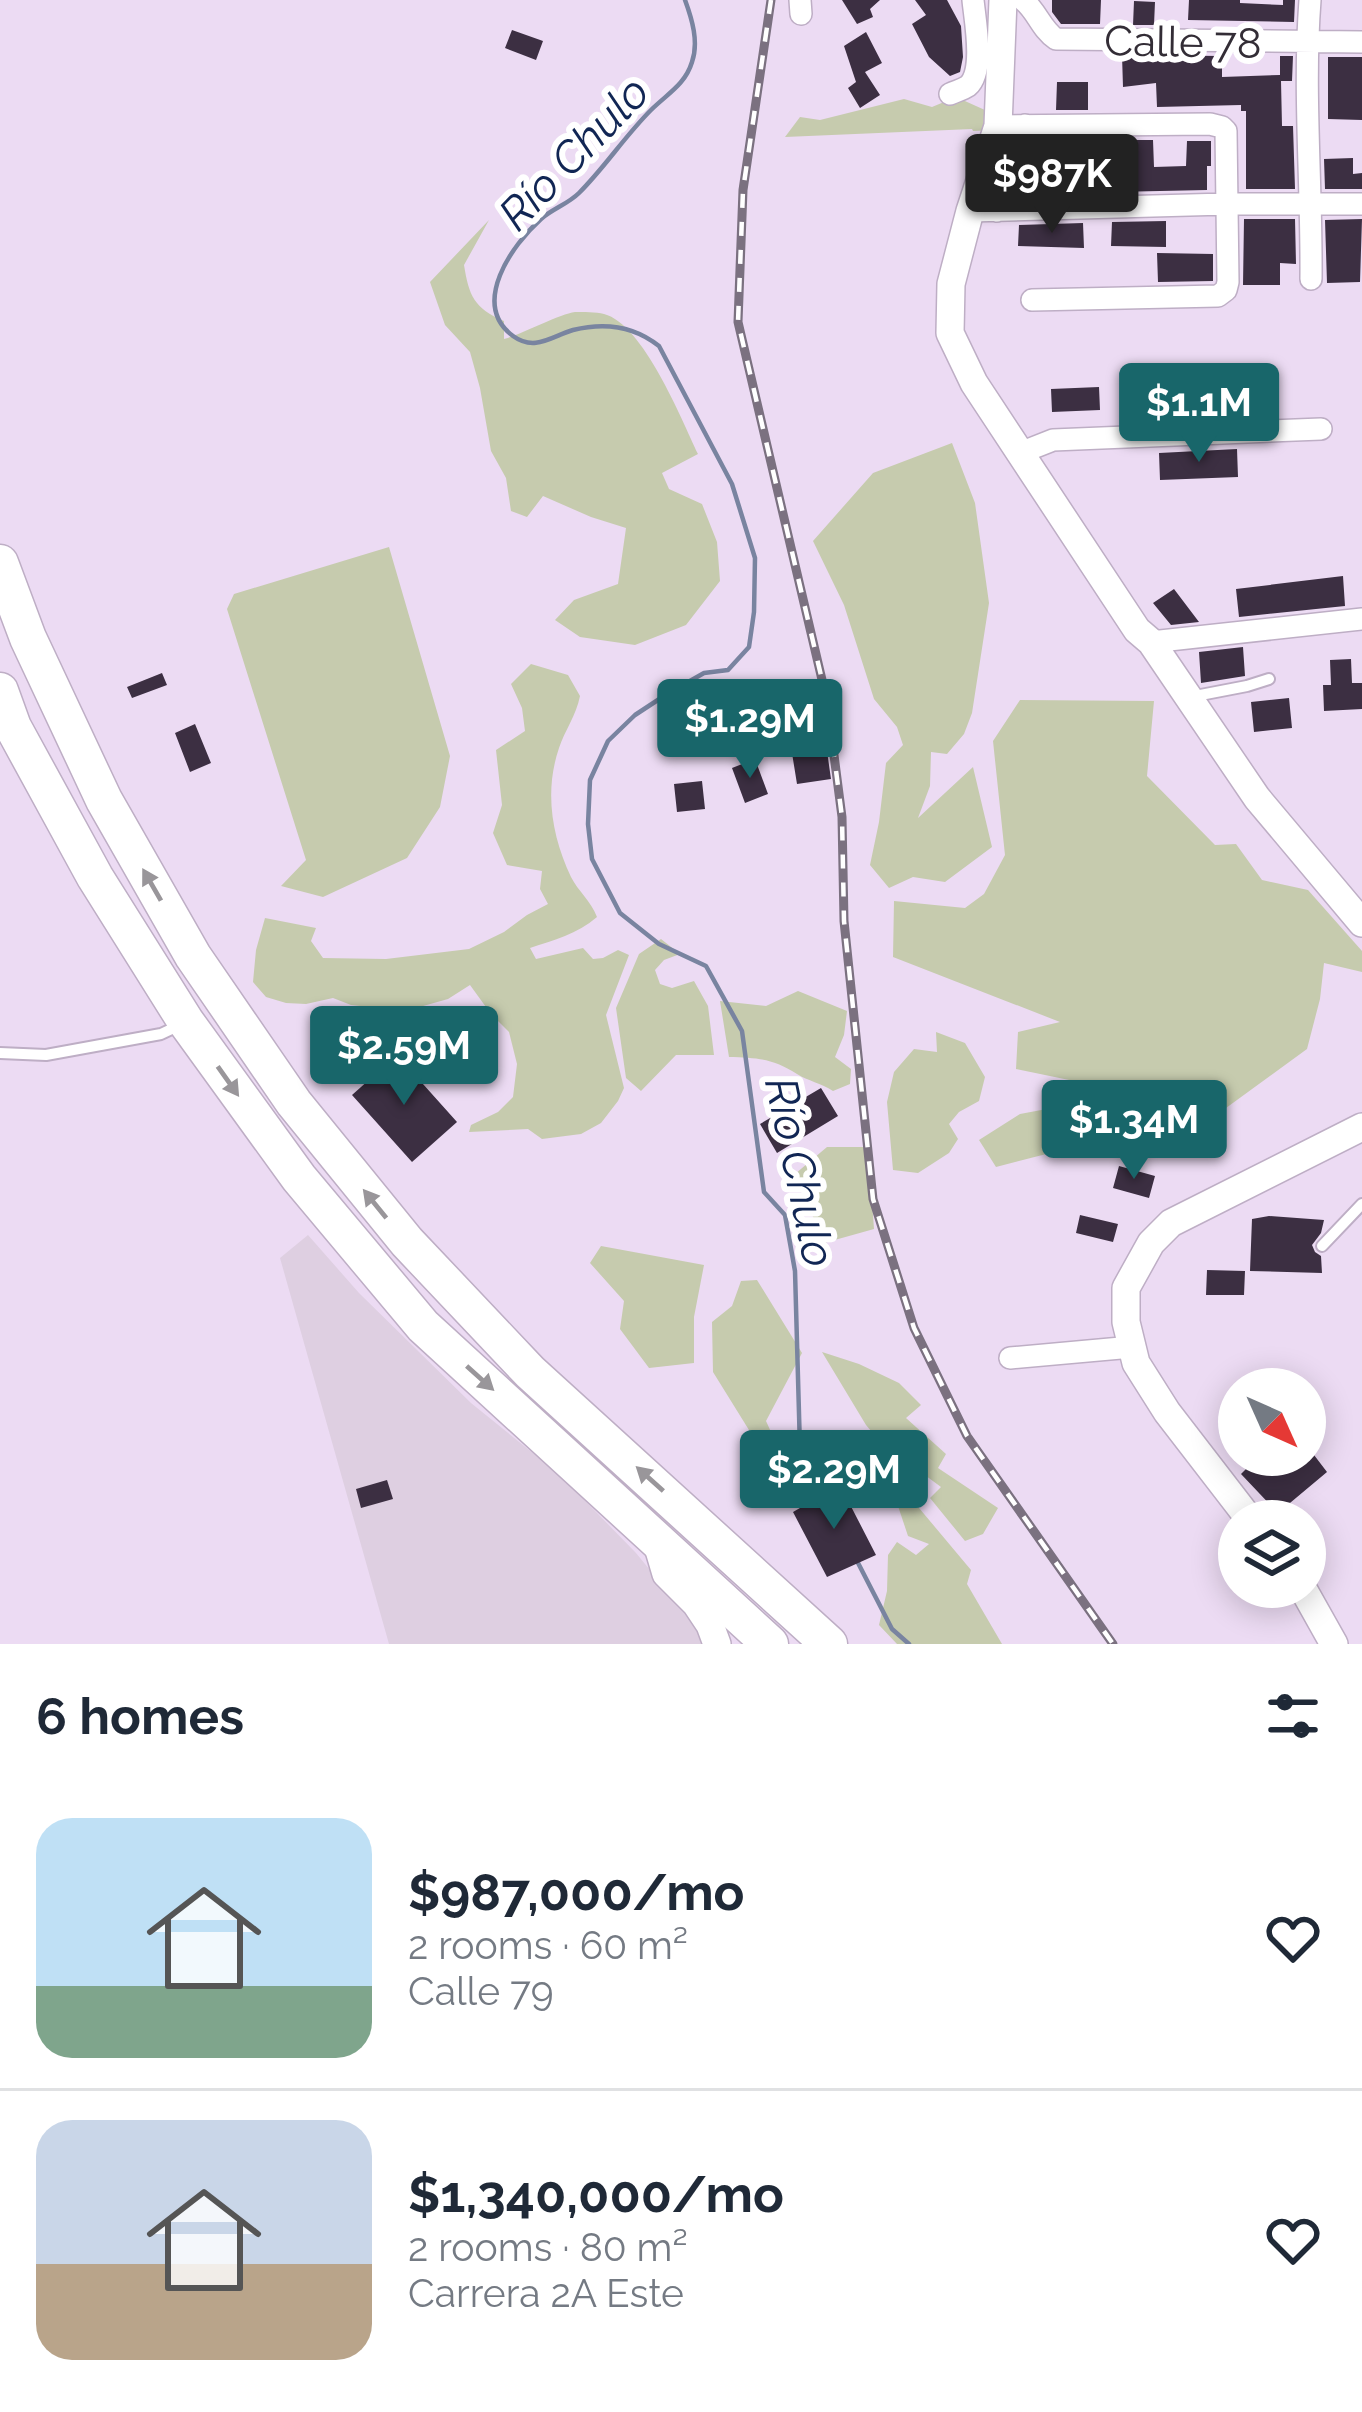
<!DOCTYPE html>
<html lang="en">
<head>
<meta charset="utf-8">
<style>
  body { margin:0; font-family:Raleway,sans-serif; background:#f6f6f7; color:#1f2937; height:100vh; display:flex; flex-direction:column; font-size:45px; white-space:nowrap }
  * { box-sizing:border-box; margin:0 }
  p { font-size:39px; color:#747a83 }
  .icon { flex:none; width:66px; height:66px; fill:none; stroke:currentColor; stroke-width:2; stroke-linecap:round; stroke-linejoin:round }
  .map { position:relative; height:1644px; overflow:hidden }
  .drawer { display:flex; flex-direction:column; background:#fff; flex:1 }
  .drawer>* { flex:none }
  .needle { width:78px; rotate:135deg }
  .tools { position:absolute; left:1218px; top:1368px; display:grid; gap:24px }
  .tools a { display:grid; place-items:center; width:108px; height:108px; border-radius:50%; background:#fff; box-shadow:0 6px 30px #0003; font-size:60px }
  .price { position:absolute; translate:-50% -102px; padding:0 27px; border-radius:12px; background:#18666a; color:#fff; font-size:39px; line-height:78px; filter:drop-shadow(0 3px 6px #0008) }
  .price::after { content:''; position:absolute; left:50%; top:72px; width:36px; height:27px; margin-left:-18px; background:inherit; clip-path:polygon(0 0,100% 0,50% 100%) }
  .price.active { background:#222; color:#fff }
  ul { padding:0; list-style:none }
  li { display:flex; align-items:center; gap:36px; height:300px; padding:0 36px }
  li+li { border-top:3px solid #e0e1e3 }
  li span { display:grid; place-items:center; flex:none; width:336px; height:240px; border-radius:36px; color:#555 }
  li>.icon { margin-inline-start:auto }
  span .icon { width:144px; height:144px; fill:#fffc; stroke-width:1 }
  li b { font-size:51px }
  h2 { display:flex; justify-content:space-between; align-items:center; height:144px; padding:0 36px; font-size:51px }
  .map>svg:first-child { display:block }
  .industrial { fill:#decfe1 }
  .green { fill:#c6cbae }
  .lines { fill:none; stroke-linecap:round; stroke-linejoin:round }
  .stream { stroke:#7984a0; stroke-width:4.5 }
  .building { fill:#3c2f42 }
  .lane-casing { stroke:#beaec5; stroke-width:14 }
  .street-casing { stroke:#beaec5; stroke-width:24 }
  .secondary-casing { stroke:#beaec5; stroke-width:30 }
  .highway-casing { stroke:#beaec5; stroke-width:39 }
  .lane { stroke:#fff; stroke-width:10 }
  .street { stroke:#fff; stroke-width:21 }
  .secondary { stroke:#fff; stroke-width:27 }
  .highway { stroke:#fff; stroke-width:36 }
  .rail-casing { stroke:#7b7180; stroke-width:9 }
  .rail { stroke:#fff; stroke-width:4.5; stroke-dasharray:14; stroke-linecap:butt }
  .oneway { fill:#99969a }
  .labels { text-anchor:middle; dominant-baseline:central; stroke-width:12; stroke-linejoin:round; paint-order:stroke }
  .street-label { font-size:42px; fill:#332d36; stroke:#fff }
  .water-label { font-size:45px; font-style:italic; fill:#112654; stroke:#fff }
</style>
</head>
<body>
<div class="map">
<svg width="1362" height="1644" viewBox="0 0 1362 1644">
  <rect width="100%" height="100%" fill="#ecdbf3"/>
  <!-- industrial -->
  <path class="industrial" d="M308,1235L359,1293L471,1403L560,1475L636,1553L695,1625L704,1644H389L280,1258Z"/>
  <!-- green -->
  <path class="green" d="M956,97L996,115L997,130L973,131L972,129L785,137L800,117L820,120L904,99L932,107Z
    M489,220L464,265C469,296 474,308 504,321V339C523,334 559,314 575,312C583,312 596,312 604,314C643,324 681,418 698,454L662,473L669,489L702,504L717,542L720,581L686,625L635,645L580,637L555,620L574,600L618,584L626,528L591,517L543,496L527,517L511,511L506,478L491,451L480,388L470,352L445,325L430,282Z
    M952,443L975,503L989,603L972,713L964,734L947,754L931,752L930,786L918,818L973,767L992,847L945,882L913,877L889,888L870,865L879,822L886,763L903,745L897,727L874,699L844,605L813,541L873,473Z
    M389,547L450,756L440,807L407,858L323,897L281,886L306,860L227,609L234,594Z
    M531,664L568,675L580,696C576,716 565,730 559,748C544,792 552,837 571,877C578,891 591,901 597,917C577,934 554,940 530,948L536,959L583,948L593,959L603,958L618,950L629,955L606,1015L624,1088L618,1101L601,1123L581,1134L542,1139L528,1129L469,1132L471,1125L498,1112L513,1097L517,1064L509,1032L491,1014L470,985L448,999L416,1008L412,1019L392,1027L388,1009L351,1005L333,998L306,1004L286,1003L266,997L253,982L256,950L265,918L316,928L311,941L323,958L386,959L469,949L504,932L527,915L548,904L540,889L542,871L507,865L493,833L502,805L496,750L525,731L522,708L511,684Z
    M1020,700L1154,701L1147,776L1215,845L1236,844L1262,880L1308,890L1362,951V972L1324,963L1320,999L1307,1049L1226,1108L996,1167L979,1140L1020,1114L1132,1093L1016,1069L1018,1032L1060,1022L893,957L894,901L965,908L984,894L1005,855L993,741Z
    M661,939L680,954L664,960L655,970L660,984L672,988L694,981L708,1006L714,1055H676L641,1091L626,1078L616,1008L639,954Z
    M798,991L847,1011L844,1035L835,1057L851,1069L850,1084L833,1091C821,1083 808,1081 797,1074C772,1058 757,1058 729,1057L720,1001L766,1006Z
    M936,1032L965,1043L985,1077L979,1101L959,1112L949,1124L958,1139L949,1153L918,1173L893,1170L887,1102L894,1072L914,1049L937,1052Z
    M827,1147H868L874,1229L824,1243L795,1174Z
    M601,1246L704,1265L694,1317V1363L649,1368L620,1329L624,1301L590,1263Z
    M757,1280L802,1353L766,1421L781,1454L767,1459L713,1372L712,1322L732,1306L741,1281Z
    M822,1352L859,1364L899,1383L921,1405L906,1418L946,1454L938,1468L998,1508L983,1534L965,1541L930,1498L941,1487L918,1470L903,1469L866,1425Z
    M909,1496L971,1570L967,1584L1002,1644H897L879,1625L887,1591L888,1555L897,1542L916,1555L929,1544L908,1536L895,1497Z"/>
  <g class="lines">
    <!-- stream -->
    <path class="stream" d="M685,0C692,19 699,42 692,62C685,85 667,94 651,110C625,136 605,167 579,193C568,204 552,209 541,219C512,245 470,304 513,336C535,352 552,336 573,330C605,322 634,326 659,346L732,484L755,558L754,612L749,647L728,670L704,673L667,694L635,715L608,741L590,780L588,824L592,859L620,913L659,944L706,966L742,1031L764,1192L785,1215L795,1271L800,1449L823,1495
      M856,1559L892,1629L909,1644"/>
  </g>
  <!-- building -->
  <path class="building" d="M842,0H880L870,9L873,17L857,24Z
    M915,0H947L961,26L963,57L960,72L950,76L929,57L912,24L926,15Z
    M1052,0H1101L1100,24H1061L1052,12Z
    M1189,0H1240V3L1283,5V0H1295L1294,22L1188,20Z
    M1134,1L1155,2L1154,25H1133Z
    M512,30L543,41L536,60L505,48Z
    M866,32L882,63L865,72L880,95L860,108L848,88L856,82L844,46Z
    M1122,55L1222,56V77L1280,75V56H1293L1292,81H1281L1282,126H1293L1295,189H1246V111H1241V105L1157,107L1156,83L1123,87Z
    M1328,57H1362V120L1328,119Z
    M1057,82H1088V110H1056Z
    M1078,140L1076,162L1039,160L1040,141Z
    M1112,140H1153L1154,167L1186,166L1187,141H1211V166H1207V190L1113,192Z
    M1353,158V174L1362,173V189H1325L1324,159Z
    M1064,161L1090,163L1088,193L1062,192Z
    M1244,219H1295L1296,264L1280,263V285H1243Z
    M1362,219L1360,282L1327,283L1325,220Z
    M1166,221V247L1111,246L1112,222Z
    M1083,223L1084,248L1018,246L1019,225Z
    M1157,253L1213,254V281L1158,282Z
    M1099,387L1100,410L1052,412L1051,389Z
    M1205,390L1232,391L1233,410H1132V392Z
    M1237,449L1238,477L1160,480L1159,453Z
    M1343,576L1345,606L1239,617L1236,589Z
    M1174,589L1199,622L1171,625L1153,603Z
    M1243,647L1245,676L1201,683L1199,652Z
    M1351,659L1352,683H1362V709L1324,711L1323,685H1331L1330,660Z
    M162,673L167,685L132,698L127,687Z
    M820,680L828,736L825,737L831,779L797,784L792,753L766,757L764,740L789,736L782,685Z
    M1289,698L1292,728L1254,732L1251,702Z
    M195,724L211,763L190,772L175,733Z
    M755,759L768,794L745,803L732,768Z
    M702,781L705,809L677,812L674,784Z
    M397,1055L457,1122L412,1162L352,1095Z
    M821,1088L838,1116L777,1153L760,1124Z
    M1119,1166L1155,1176L1149,1198L1113,1188Z
    M1080,1215L1118,1224L1113,1242L1076,1233Z
    M1269,1216L1324,1220L1321,1233L1312,1245L1315,1252L1321,1256L1322,1273L1250,1271L1252,1219Z
    M1207,1270L1245,1271L1244,1295H1206Z
    M1260,1455H1314L1327,1472L1278,1513L1241,1474Z
    M387,1480L393,1499L361,1508L356,1489Z
    M840,1485L876,1555L827,1577L793,1512Z"/>
  <g class="lines">
    <!-- lane casing -->
    <g class="lane-casing">
      <path id="lane" d="M1190,697L1247,686L1269,679
        M0,1053L46,1055L161,1034L178,1026
        M1322,1246L1362,1204"/>
    </g>
    <!-- street casing -->
    <g class="street-casing">
      <path id="street" d="M800,0L801,14
        M1023,0C1037,11 1041,29 1056,39L1362,42
        M1310,0C1303,92 1312,186 1311,279
        M950,94C956,91 962,90 968,86C985,71 975,21 973,0
        M998,126L1210,124L1222,127L1226,131L1228,282L1226,290L1218,296L1032,300
        M970,211L1226,204H1362
        M997,211L1025,125
        M1020,453L1053,440L1321,429
        M1151,642L1362,619
        M1010,1358L1132,1347"/>
    </g>
    <!-- secondary casing -->
    <g class="secondary-casing">
      <path id="secondary" d="M1003,0L998,126L970,211L951,284L950,333L974,383L1137,630L1151,642L1257,798L1362,923
        M1251,1521L1167,1412L1136,1363L1126,1322V1288L1151,1243L1171,1223L1362,1127
        M656,1540L666,1574L696,1604L710,1625L717,1644
        M1302,1587L1334,1644"/>
    </g>
    <!-- highway casing -->
    <g class="highway-casing">
      <path id="highway" d="M0,563L28,638L104,800L193,956L294,1103L407,1242L530,1372L829,1644
        M0,691L13,727L95,877L186,1022L299,1178L423,1326L770,1644"/>
    </g>
    <!-- lane -->
    <use href="#lane" class="lane"/>
    <!-- street -->
    <use href="#street" class="street"/>
    <!-- secondary -->
    <use href="#secondary" class="secondary"/>
    <!-- highway -->
    <use href="#highway" class="highway"/>
    <!-- rail casing -->
    <g class="rail-casing">
      <path id="rail" d="M771,0L743,190L738,322L827,701L842,817L844,921L873,1199L914,1328L967,1436L1113,1644"/>
    </g>
    <!-- rail -->
    <use href="#rail" class="rail"/>
  </g>
  <!-- one-way arrows -->
  <defs><path id="oneway-solid" d="M-6-.8H1V-3.2L6.5 0L1 3.2V.8H-6Z" transform="scale(3)"/></defs>
  <g class="oneway">
    <use href="#oneway-solid" transform="translate(152 885) rotate(-120)"/>
    <use href="#oneway-solid" transform="translate(228 1081) rotate(55)"/>
    <use href="#oneway-solid" transform="translate(375 1204) rotate(-129)"/>
    <use href="#oneway-solid" transform="translate(480 1378) rotate(42)"/>
    <use href="#oneway-solid" transform="translate(650 1479) rotate(-138)"/>
  </g>
  <g class="labels">
    <!-- street labels -->
    <g class="street-label">
      <text transform="translate(1183 42) rotate(1)">Calle 78</text>
    </g>
    <!-- water labels -->
    <g class="water-label">
      <text transform="translate(574 153) rotate(-46)">Río Chulo</text>
      <text transform="translate(800 1172) rotate(78)">Río Chulo</text>
    </g>
  </g>
</svg>
<div class="tools">
<a><svg class="needle" viewBox="-14 -14 28 28"><path d="M0-13l5 13h-10z" fill="#e53935"/><path d="M0 13l5-13h-10z" fill="#747a83"/></svg></a>
<a><svg class="icon" aria-label="layers" viewBox="0 0 24 24"><path d="M12 4l9 5-9 5-9-5zM3 14l9 5 9-5"/></svg></a>
</div>
<b class="price active" style="left:1052px;top:236px">$987K</b>
<b class="price" style="left:1199px;top:465px">$1.1M</b>
<b class="price" style="left:750px;top:781px">$1.29M</b>
<b class="price" style="left:404px;top:1108px">$2.59M</b>
<b class="price" style="left:1134px;top:1182px">$1.34M</b>
<b class="price" style="left:834px;top:1532px">$2.29M</b>
</div>
<section class="drawer">
<h2>6 homes<svg class="icon" aria-label="filters" viewBox="0 0 24 24"><path d="M4 7h16M4 17h16"/><circle cx="9" cy="7" r="2"/><circle cx="15" cy="17" r="2"/></svg></h2>
<ul>
<li><span style="background:linear-gradient(#bfe0f5 70%,#7fa58c 0)"><svg class="icon" aria-label="home" viewBox="0 0 24 24"><path d="M3 11l9-7 9 7M6 9v11h12V9"/></svg></span><div><b>$987,000/mo</b><p>2 rooms · 60 m²</p><p>Calle 79</p></div><svg class="icon" aria-label="heart" viewBox="0 0 24 24"><path d="M12 20l-8-8c-3-5 5-10 8-4 3-6 11-1 8 4z"/></svg></li>
<li><span style="background:linear-gradient(#c9d6e8 60%,#b9a48a 0)"><svg class="icon" aria-label="home" viewBox="0 0 24 24"><path d="M3 11l9-7 9 7M6 9v11h12V9"/></svg></span><div><b>$1,340,000/mo</b><p>2 rooms · 80 m²</p><p>Carrera 2A Este</p></div><svg class="icon" aria-label="heart" viewBox="0 0 24 24"><path d="M12 20l-8-8c-3-5 5-10 8-4 3-6 11-1 8 4z"/></svg></li>
</ul>
</section>
</body>
</html>
